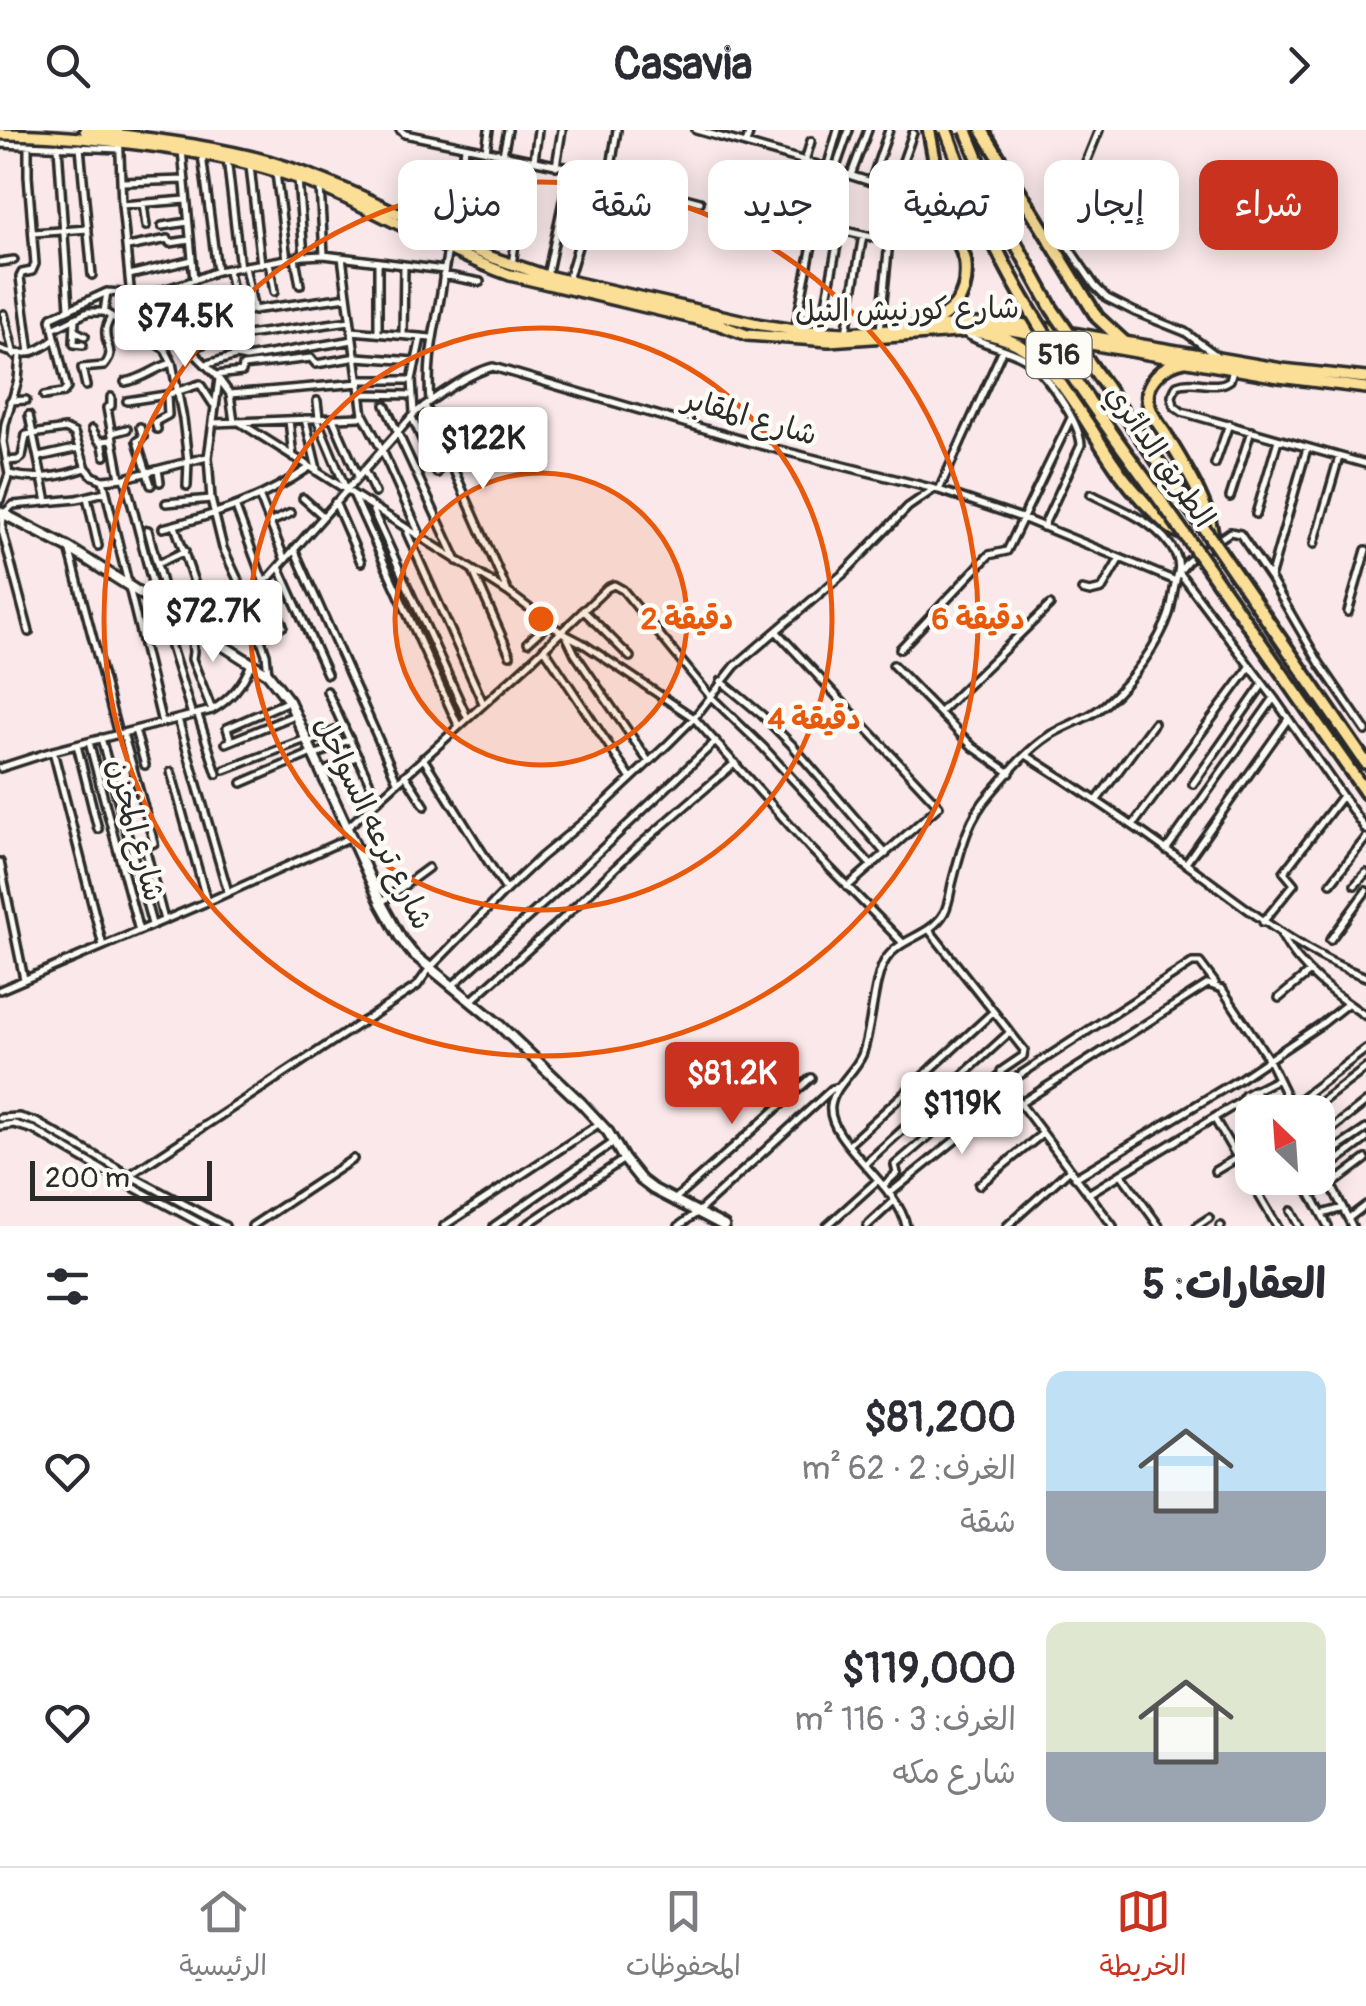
<!DOCTYPE html>
<html lang="ar">
<head>
<meta charset="utf-8">
<style>
  body { margin:0; font-family:Pangolin,"Playpen Sans Arabic",sans-serif; background:#f7f7f7; color:#2b2b33; direction:rtl; height:100vh; display:flex; flex-direction:column; font-size:38px; white-space:nowrap }
  * { box-sizing:border-box; margin:0 }
  p { font-size:32px; color:#7c7c81 }
  .icon { flex:none; width:55px; height:55px; fill:none; stroke:currentColor; stroke-width:2; stroke-linecap:round; stroke-linejoin:round }
  .map { position:relative; height:1096px; overflow:hidden; direction:ltr }
  .sheet { display:flex; flex-direction:column; background:#fff; flex:1 }
  .sheet>* { flex:none }
  .top-card { position:absolute; left:30px; top:30px; width:1308px; height:90px; direction:rtl; display:flex; gap:20px }
  .needle { width:65px; rotate:335deg }
  .controls { position:absolute; left:1235px; top:965px; display:grid; gap:20px }
  .controls a { display:grid; place-items:center; width:100px; height:100px; border-radius:20px; background:#fff; box-shadow:0 5px 25px #0003; font-size:50px }
  .scale { position:absolute; left:30px; bottom:25px; width:182px; box-sizing:border-box; padding-left:10px; border:5px solid #2b2b2b; border-top:0; font-size:28px; line-height:35px; white-space:nowrap; color:#2b2b2b; -webkit-text-stroke:8px #fdfcf7; paint-order:stroke }
  .price { position:absolute; translate:-50% -85px; padding:0 22px; border-radius:10px; background:#fff; color:#222; font-size:32px; line-height:65px; filter:drop-shadow(0 2px 5px #0008) }
  .price::after { content:''; position:absolute; left:50%; top:60px; width:30px; height:22px; margin-left:-15px; background:inherit; clip-path:polygon(0 0,100% 0,50% 100%) }
  .price.current { background:#c8321e; color:#fff }
  ul { padding:0; list-style:none }
  li { display:flex; align-items:center; gap:30px; height:250px; padding:0 40px }
  li+li { border-top:2px solid #e1e1e2 }
  li span { display:grid; place-items:center; flex:none; width:280px; height:200px; border-radius:20px; color:#555 }
  li>.icon { margin-inline-start:auto }
  span .icon { width:120px; height:120px; fill:#fffc; stroke-width:1 }
  li b { font-size:42px }
  h2 { display:flex; justify-content:space-between; align-items:center; height:120px; padding:0 40px; font-size:42px }
  .pill { padding:0 35px; border-radius:20px; background:#fff; box-shadow:0 5px 25px #0003; font-size:35px; line-height:90px }
  .pill.current { background:#c8321e; color:#fff }
  header { display:flex; justify-content:space-between; align-items:center; height:130px; padding:0 40px; background:#fff; font-size:45px; font-weight:700 }
  .dock { display:flex; justify-content:space-around; align-items:center; height:140px; border-top:2px solid #e1e1e2; background:#fff; font-size:28px; color:#7c7c81 }
  .dock a { display:grid; justify-items:center; gap:5px }
  .dock .current { color:#c8321e }
  .map>svg:first-child { display:block }
  .lines { fill:none; stroke-linecap:round; stroke-linejoin:round }
  .minor-casing { stroke:#2b2b2b; stroke-width:12 }
  .secondary-casing { stroke:#2b2b2b; stroke-width:15 }
  .primary-casing { stroke:#2b2b2b; stroke-width:16 }
  .motorway-casing { stroke:#2b2b2b; stroke-width:18 }
  .minor { stroke:#fdfcf7; stroke-width:5 }
  .secondary { stroke:#fdfcf7; stroke-width:8 }
  .primary { stroke:#fbdf96; stroke-width:9 }
  .motorway { stroke:#fbdf96; stroke-width:10 }
  .motorway-bridge-casing { stroke:#2b2b2b; stroke-width:18; stroke-linecap:butt }
  .motorway-bridge { stroke:#fbdf96; stroke-width:10 }
  .ring { fill:none; stroke:#e8590c; stroke-width:5 }
  .labels { text-anchor:middle; dominant-baseline:central; stroke-width:9; stroke-linejoin:round; paint-order:stroke }
  .shield { fill:#fdfcf7; stroke:#6a6a68; stroke-width:2.5 }
  .shield-label { font-size:28px; font-weight:bold; fill:#2b2b2b }
  .street-label { font-size:30px; fill:#2b2b2b; stroke:#fdfcf7 }
  .centre { fill:#e8590c; stroke:#fdfcf7; stroke-width:5 }
  .ring-label { font-size:30px; text-anchor:middle; font-weight:bold; fill:#e8590c; stroke:#fdfcf7; stroke-width:9; stroke-linejoin:round; paint-order:stroke }
</style>
</head>
<body>
<header><svg class="icon" aria-label="forward" viewBox="0 0 24 24"><path d="M9 5l7 7-7 7"/></svg>Casavia<svg class="icon" aria-label="search" viewBox="0 0 24 24"><circle cx="10" cy="10" r="6"/><path d="M15 15l6 6"/></svg></header>
<div class="map">
<svg width="1366" height="1096" viewBox="0 0 1366 1096">
  <rect width="100%" height="100%" fill="#fae8ea"/>
  <filter id="ink" filterUnits="userSpaceOnUse"><feTurbulence type="fractalNoise" baseFrequency=".01" numOctaves="2"/><feDisplacementMap in="SourceGraphic" scale="20" xChannelSelector="R" yChannelSelector="G"/><feConvolveMatrix kernelMatrix="1 2 1 2 8 2 1 2 1" color-interpolation-filters="sRGB"/></filter>
  <g filter="url(#ink)">
    <g class="lines">
      <!-- minor casing -->
      <g class="minor-casing">
        <path id="minor" d="M119,0L122,75L131,168
          M400,0L405,4L570,38L700,72
          M696,0L805,31L934,72
          M1099,0L1067,79L1065,89V112L1095,156L1107,168L1135,182L1185,202L1216,225
          M811,11L790,83L793,89L889,111L880,201
          M0,14L120,19
          M746,14L750,0
          M28,15V46L35,134L32,141L22,143L20,147L30,223
          M58,16L69,178
          M80,17L92,145
          M182,20L194,150
          M486,21L489,0
          M503,24L508,0
          M202,25L217,141
          M227,28L240,138
          M534,30L538,0
          M250,36L261,134
          M556,36L562,0
          M827,38L838,0
          M835,40L849,0
          M276,43L287,129
          M851,45L868,0
          M298,49L304,126
          M123,52L185,50
          M871,52L889,0
          M320,57L324,124
          M893,59L913,3
          M143,74L146,96
          M122,75L186,70
          M807,91L822,36
          M162,96L188,92
          M33,103L88,99
          M128,117L168,109L170,113L190,110
          M295,128L300,155
          M0,132L14,130
          M269,132L274,162
          M512,135L527,29
          M245,137L254,181
          M228,140L236,184
          M129,145L192,130
          M443,145L480,152
          M547,146L570,38
          M568,150L585,93L601,77L606,68L617,0
          M211,168L216,185
          M134,169L186,153L217,141L304,126L324,125L444,140
          M104,182L107,162
          M4,184L14,225
          M75,188L74,214L83,215
          M152,190L183,181
          M53,199L88,182H104L165,219L172,233L183,289L188,331L187,356
          M161,199L216,185L347,167
          M795,200L816,95
          M821,200L840,99
          M75,201L85,206
          M352,201L431,208
          M378,203V132
          M846,203L863,105
          M964,203C982,215 1005,217 1024,228C1044,240 1080,292 1081,315L1043,397
          M403,205L404,135
          M191,218L217,209L350,191
          M0,219C22,228 37,223 55,209
          M207,234L236,226L246,228L353,210
          M1233,240L1230,250C1215,261 1195,248 1177,255L1172,266L1174,276L1182,282L1366,334
          M216,245L242,242L243,236L311,228L316,234L357,227L415,231
          M219,249L208,327L211,369L223,418L245,465L266,524L268,544
          M360,250H412
          M125,252C144,249 154,238 172,233
          M86,256L82,238L104,236C117,220 104,217 106,200C106,196 110,190 111,186
          M230,264L360,253
          M362,264L412,265
          M44,266L63,263L67,258L51,190L52,187L107,162L122,163L133,169L165,203L190,219L216,245L230,264L234,292
          M111,267V276L107,278L120,348
          M10,271L26,270
          M127,271L166,265L200,254L213,274
          M317,271L319,288
          M430,271C426,227 436,198 442,156C449,110 458,64 465,18
          M385,275L457,431
          M425,275L507,460
          M414,283L412,250L421,207
          M29,285L47,372
          M364,286L382,320L421,407
          M412,287L437,343
          M305,289L317,339
          M317,289L346,359
          M333,289L358,346
          M289,290L293,327
          M239,292L509,463L561,502L582,513L694,588L811,719L902,812
          M214,293L360,287L363,285L342,127
          M140,297L143,307L137,311L151,355
          M92,299L99,311L113,310
          M157,299L155,292L168,285L167,266
          M112,303L127,299
          M102,311L105,326
          M39,327L79,318
          M8,331L18,330L22,327L26,305L65,299L74,303L86,338L93,346L103,350
          M1215,334L1229,294
          M158,340L160,352
          M364,340L375,363
          M9,344C36,351 60,347 86,338
          M125,348L158,475L192,585
          M103,350L162,593
          M103,350L125,348L207,327
          M939,360L1003,219
          M354,366L458,595
          M87,367L98,416
          M1230,367L1251,301
          M260,368L285,430
          M303,368L323,386
          M0,370L9,344L3,312L5,294L18,250L20,226
          M335,372L361,432
          M166,373L211,369
          M236,378L264,453L283,496
          M373,381L467,587
          M1256,384L1278,310
          M271,392L291,383
          M175,396L213,508
          M163,398C218,384 262,370 310,337
          M148,400L169,480
          M407,403L483,573
          M1314,414L1339,327
          M69,418L118,604
          M294,419L397,651
          M157,434L185,421
          M279,437L327,544
          M474,443L510,525
          M1270,448L1307,318
          M1082,460L1090,462L1102,459L1120,428
          M245,465L269,448L414,284C433,268 469,243 493,237L756,314L939,360L1022,388L1176,451
          M583,480L630,527
          M1348,482L1366,420
          M191,497L193,522L192,529L212,580
          M29,502L2,400L3,384L13,375L77,369L105,362
          M777,502L939,676L847,757
          M566,505L575,524L649,632
          M528,512L549,493
          M544,518L631,649
          M900,519L989,425L1007,421L1071,288
          M893,535L973,617L1010,643
          M721,551L762,585L791,614L886,724
          M327,561L378,671
          M940,582L1050,475
          M198,585L217,644
          M178,589L228,762
          M135,600L145,635
          M1366,601L1320,534L1270,448L1240,404L1230,402L1188,431L1179,442L1274,568L1366,700
          M123,603L154,713L145,717L164,790
          M101,608L152,794
          M231,611L227,598L289,571
          M89,612L139,801
          M226,613L295,585
          M308,613L344,597
          M77,615L98,699
          M53,621L103,816
          M1026,625C1080,659 1133,695 1185,733C1243,775 1298,822 1366,847
          M314,626L350,609
          M423,628L506,760
          M0,638L53,621L212,580C231,569 243,555 251,534
          M225,640L306,609
          M171,642L207,772
          M321,643L358,626
          M405,645L425,676
          M242,653L312,623
          M1193,654L1263,554
          M1097,670L1154,593
          M1133,695L1250,537
          M348,697L529,533L607,458L614,455L623,460L710,566L763,617L872,736
          M1166,720L1274,568
          M0,732L24,849
          M1186,733L1288,589
          M1331,753L1366,708
          M1355,755L1366,743
          M382,772L428,738
          M1263,792L1294,754L1284,742L1342,666
          M930,801L1024,920L1023,926L1001,941V948L1113,1096
          M1282,806C1300,840 1335,865 1366,886
          M1330,810L1366,761
          M452,856L566,753L716,611
          M0,860L207,772L349,708
          M1279,868L1310,842
          M472,870L558,793L634,720L735,633
          M1006,954L1192,833H1200L1215,853
          M1256,960L1278,949
          M1021,973L1208,854L1222,859L1256,910L1269,930L1294,982
          M1291,976L1366,919
          M1308,982L1366,938
          M0,988L19,987L36,992L122,1041L225,1096
          M1214,988L1277,1096
          M0,996L14,994L34,1000L116,1048L206,1096
          M1318,1010L1366,972
          M848,1015L993,882
          M1318,1029L1352,1096
          M1318,1031L1366,999
          M866,1033L1009,903
          M1215,1041L1237,1028
          M1324,1041L1366,1009
          M1121,1044L1159,1096
          M130,1045L417,856L430,838L506,760L541,727L599,679L668,614L694,588L735,536L844,443L908,377L934,359
          M1075,1048L1238,950L1323,893L1347,874
          M1302,1048L1328,1096
          M979,1055L1042,1004
          M883,1056L897,1043L895,1035L1000,945
          M889,1064L1013,963
          M1088,1064L1240,972L1245,965L1254,960L1268,982
          M1311,1065L1333,1054L1366,1029
          M675,1069L811,948
          M1291,1081L1299,1096
          M1322,1084L1343,1078
          M1349,1088L1366,1075
          M252,1096L353,1029
          M444,1096L600,993
          M494,1096L614,1012
          M525,1096L624,1029
          M679,1096L698,1082L832,959L839,957
          M827,1096L878,1050
          M867,1096L894,1071
          M906,1096C899,1056 826,1010 831,976C834,956 854,943 862,925C872,899 873,848 886,829C901,807 930,807 944,783C949,774 950,763 952,754C961,720 967,690 990,664C1008,643 1027,620 1050,605C1070,593 1093,587 1109,571C1131,551 1160,512 1169,484C1172,474 1173,464 1175,454C1178,443 1181,435 1176,425C1160,392 1120,379 1091,364
          M1007,1096L1069,1040
          M1197,1096L1209,1088
          M1220,1096H1221"/>
      </g>
      <!-- secondary casing -->
      <g class="secondary-casing">
        <path id="secondary" d="M0,382L69,418L268,544L289,571L381,773L401,809L412,823L495,891L581,973L608,1002L624,1029L641,1050L653,1059L724,1096"/>
      </g>
      <!-- primary casing -->
      <g class="primary-casing">
        <path id="primary" d="M85,0C146,9 208,14 268,31C344,53 415,93 488,126L547,146L762,195L795,200L846,203L1008,192L1282,239L1366,248
          M0,4C49,4 97,9 145,15C204,23 260,33 316,55C382,82 443,121 510,145L718,194L747,205L829,211L972,201L1011,200L1279,247L1366,258"/>
      </g>
      <!-- motorway casing -->
      <g class="motorway-casing">
        <path id="motorway" d="M982,0L1097,187L1123,211
          M917,198C952,187 970,169 965,130L939,54L929,0
          M972,201C987,204 1003,206 1017,214C1062,239 1085,293 1114,334C1125,351 1139,367 1154,382C1163,391 1171,401 1185,404
          M1186,230C1164,234 1140,253 1150,278C1153,288 1161,297 1166,305C1185,338 1209,372 1213,410
          M1219,420L1366,633
          M1204,432L1366,663"/>
      </g>
      <!-- minor -->
      <use href="#minor" class="minor"/>
      <!-- secondary -->
      <use href="#secondary" class="secondary"/>
      <!-- primary -->
      <use href="#primary" class="primary"/>
      <!-- motorway -->
      <use href="#motorway" class="motorway"/>
      <!-- motorway-bridge casing -->
      <g class="motorway-bridge-casing">
        <path id="motorway-bridge" d="M946,0C970,67 1000,132 1038,193C1088,275 1149,352 1204,432
          M966,0L1004,92L1052,179L1219,420"/>
      </g>
      <!-- motorway-bridge -->
      <use href="#motorway-bridge" class="motorway-bridge"/>
    </g>
  </g>
  <!-- distance rings -->
  <circle cx="541" cy="489" r="146" fill="#e8590c" fill-opacity=".12"/>
  <g class="ring">
    <circle cx="541" cy="489" r="146"/>
    <circle cx="541" cy="489" r="291"/>
    <circle cx="541" cy="489" r="437"/>
  </g>
  <g class="labels">
    <!-- shield labels -->
    <rect class="shield" x="1026.5" y="202" width="65" height="46" rx="8"/>
    <g class="shield-label">
      <text x="1059" y="225">516</text>
    </g>
    <!-- street labels -->
    <g class="street-label">
      <text transform="translate(907 180) rotate(-1)">شارع كورنيش النيل</text>
      <text transform="translate(750 287) rotate(16)">شارع المقابر</text>
      <text transform="translate(1160 326) rotate(55)">الطريق الدائري</text>
      <text transform="translate(373 693) rotate(64)">شارع ترعه السواحل</text>
      <text transform="translate(136 700) rotate(75)">شارع المخزن</text>
    </g>
  </g>
  <circle cx="541" cy="489" r="15" class="centre"/>
  <g class="ring-label">
    <text x="687" y="499">2 دقيقة</text>
    <text x="978" y="499">6 دقيقة</text>
    <text x="814" y="599">4 دقيقة</text>
  </g>
</svg>
<div class="controls">
<a><svg class="needle" viewBox="-14 -14 28 28"><path d="M0-13l5 13h-10z" fill="#e53935"/><path d="M0 13l5-13h-10z" fill="#7c7c81"/></svg></a>
</div>
<div class="scale">200 m</div>
<b class="price" style="left:185px;top:240px">$74.5K</b>
<b class="price" style="left:483px;top:362px">$122K</b>
<b class="price" style="left:213px;top:535px">$72.7K</b>
<b class="price current" style="left:732px;top:997px">$81.2K</b>
<b class="price" style="left:962px;top:1027px">$119K</b>
<div class="top-card">
<a class="pill current">شراء</a>
<a class="pill">إيجار</a>
<a class="pill">تصفية</a>
<a class="pill">جديد</a>
<a class="pill">شقة</a>
<a class="pill">منزل</a>
</div>
</div>
<section class="sheet">
<h2>العقارات: 5<svg class="icon" aria-label="filters" viewBox="0 0 24 24"><path d="M4 7h16M4 17h16"/><circle cx="9" cy="7" r="2"/><circle cx="15" cy="17" r="2"/></svg></h2>
<ul>
<li><span style="background:linear-gradient(#bfe0f5 60%,#9aa5b1 0)"><svg class="icon" aria-label="home" viewBox="0 0 24 24"><path d="M3 11l9-7 9 7M6 9v11h12V9"/></svg></span><div><b>$81,200</b><p>الغرف: 2 · 62 m²</p><p>شقة</p></div><svg class="icon" aria-label="heart" viewBox="0 0 24 24"><path d="M12 20l-8-8c-3-5 5-10 8-4 3-6 11-1 8 4z"/></svg></li>
<li><span style="background:linear-gradient(#dfe7d0 65%,#9aa5b1 0)"><svg class="icon" aria-label="home" viewBox="0 0 24 24"><path d="M3 11l9-7 9 7M6 9v11h12V9"/></svg></span><div><b>$119,000</b><p>الغرف: 3 · 116 m²</p><p>شارع مكه</p></div><svg class="icon" aria-label="heart" viewBox="0 0 24 24"><path d="M12 20l-8-8c-3-5 5-10 8-4 3-6 11-1 8 4z"/></svg></li>
</ul>
</section>
<nav class="dock">
<a class="current"><svg class="icon" aria-label="map" viewBox="0 0 24 24"><path d="M3 6l6-2 6 2 6-2v14l-6 2-6-2-6 2zM9 4v14M15 6v14"/></svg>الخريطة</a>
<a><svg class="icon" aria-label="saved" viewBox="0 0 24 24"><path d="M7 4h10v16l-5-4-5 4z"/></svg>المحفوظات</a>
<a><svg class="icon" aria-label="home" viewBox="0 0 24 24"><path d="M3 11l9-7 9 7M6 9v11h12V9"/></svg>الرئيسية</a>
</nav>
</body>
</html>
